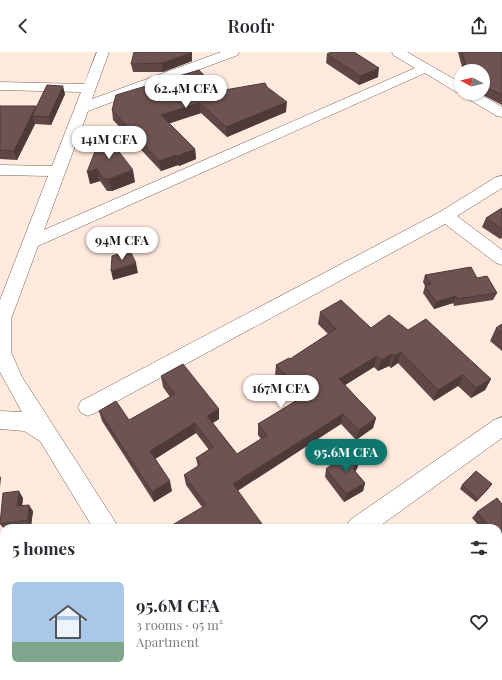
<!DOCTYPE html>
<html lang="en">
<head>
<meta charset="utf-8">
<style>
  body { margin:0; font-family:"Playfair Display",serif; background:#f2f2f3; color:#2b2b33; height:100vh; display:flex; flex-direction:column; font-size:15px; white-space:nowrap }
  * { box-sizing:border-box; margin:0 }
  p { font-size:13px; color:#7c7c81 }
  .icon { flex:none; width:22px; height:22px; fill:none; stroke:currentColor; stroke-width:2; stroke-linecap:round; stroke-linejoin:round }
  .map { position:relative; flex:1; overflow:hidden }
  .side { position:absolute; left:0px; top:472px; width:502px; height:156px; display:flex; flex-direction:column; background:#fff; border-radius:12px 12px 0 0; box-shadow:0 1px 3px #0004 }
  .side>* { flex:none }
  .needle { width:26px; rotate:277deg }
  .tools { position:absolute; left:454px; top:12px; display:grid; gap:8px }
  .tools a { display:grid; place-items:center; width:36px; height:36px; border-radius:50%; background:#fff; box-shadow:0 1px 3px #0004; font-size:20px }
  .price { position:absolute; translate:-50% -34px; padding:0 9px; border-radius:14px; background:#fff; color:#222; font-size:13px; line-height:26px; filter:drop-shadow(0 1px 2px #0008) }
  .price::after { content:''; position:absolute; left:50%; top:24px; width:12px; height:9px; margin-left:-6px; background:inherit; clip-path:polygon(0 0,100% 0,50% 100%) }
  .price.on { background:#0f766e; color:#fff }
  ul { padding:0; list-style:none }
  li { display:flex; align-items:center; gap:12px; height:100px; padding:0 12px }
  li span { display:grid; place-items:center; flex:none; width:112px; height:80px; border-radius:6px; color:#555 }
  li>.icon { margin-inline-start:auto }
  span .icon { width:48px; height:48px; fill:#fffc; stroke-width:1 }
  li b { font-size:17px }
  h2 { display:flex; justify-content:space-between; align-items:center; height:48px; padding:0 12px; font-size:17px }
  header { display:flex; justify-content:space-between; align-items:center; height:52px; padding:0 12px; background:#fff; font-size:18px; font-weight:600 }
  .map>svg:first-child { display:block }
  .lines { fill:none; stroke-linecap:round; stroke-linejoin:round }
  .minor-casing { stroke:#755f51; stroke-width:1 }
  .minor { fill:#fff; fill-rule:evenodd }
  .wall { fill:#5f4747 }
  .shaded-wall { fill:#4d3a39 }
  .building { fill:#6e5352; stroke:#4d3a39 }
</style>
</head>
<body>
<header><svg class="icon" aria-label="back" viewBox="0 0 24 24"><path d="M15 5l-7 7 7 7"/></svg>Roofr<svg class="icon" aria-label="share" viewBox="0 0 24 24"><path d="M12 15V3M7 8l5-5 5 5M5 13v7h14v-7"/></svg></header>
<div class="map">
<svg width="502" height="628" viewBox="0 0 502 628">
  <rect width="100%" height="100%" fill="#ffeadd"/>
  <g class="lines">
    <!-- minor casing -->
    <g class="minor-casing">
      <path id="minor" d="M97,0H109L92,47L221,0H239L238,3L88,59L44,178L415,16L393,3L392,0H407L461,31V41H478L502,55V65L497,64L463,44L461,41L456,40L425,21L38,194L11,267V300L22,325L114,468L118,476H93L40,389L24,379L0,377V359L22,360L0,320V248L48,124L0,123V113L52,114L81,40L0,38V30L84,32Z
        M502,124V136L457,164L502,198V213L496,211L445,172L95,361L88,364L81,361L78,355L81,349L440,160L496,125Z
        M502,365V386L377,476H346L350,468L494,368Z
        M184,624H212L214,628H186Z"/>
    </g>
    <!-- minor -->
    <use href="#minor" class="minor"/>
  </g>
  <!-- wall -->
  <path class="wall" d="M458,0H502V53L479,41H483V19H463Z
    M327,2L378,25L359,33L326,11Z
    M192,9L163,20H133L131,12Z
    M267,35L286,60L227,85L201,61L169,71L195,97L196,107L179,114L178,113L161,119L113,68L112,58L219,39Z
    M65,42L51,73L35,72L17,108L0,107V54H36L37,55Z
    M103,79L135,130L112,139H107L100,129L90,132Z
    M502,156V186L500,187L482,175L486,166Z
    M425,223L477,226L497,241L493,248L454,254L453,251L434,257L423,241L425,234L423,230Z
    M320,260L371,276L408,278L491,327L485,338L471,346L458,334L434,349L398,311L391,316L389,314L378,319L374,315L345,333L376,366L373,376L356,388L341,372L202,455L186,433L184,423L198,415L196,406L209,398L196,381L155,407L172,439L154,450L102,369L99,359L129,368L170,345L163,335L161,324L219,357V367L213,371L237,402L261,387L258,383V372L297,348L275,324L276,313L290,307L328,282L318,272Z
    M502,272V299L490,289L496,276Z
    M359,409L357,417L355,419L365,431L363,439L344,450L325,425L326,417Z
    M462,433L489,436L476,450L460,437Z
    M23,446L22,454L33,459L31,474L18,476H4V477L0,472Z
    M502,452V525L498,529V476H481L472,466L477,460Z
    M502,552V606L498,609V556Z
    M400,624H452L455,628H403Z"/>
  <!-- shaded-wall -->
  <path class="shaded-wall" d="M192,0V9L163,20L162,11Z
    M379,16L378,25L359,33L360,24Z
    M63,34L65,42L51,73L49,65Z
    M287,50L286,60L227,85L226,75Z
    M200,51L201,61L162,74L161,63Z
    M36,54L39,63L32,64L35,72L17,108L14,99Z
    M195,97L196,107L179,114L178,104Z
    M177,103L178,113L161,119L159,109Z
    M97,117L100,129L90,132L87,120Z
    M133,118L135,130L112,139L109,127Z
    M136,211L138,221L113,228L111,219Z
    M456,244L453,251L434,257L436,250Z
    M401,300L398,311L391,316L394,304Z
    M392,302L389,314L378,319L381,308Z
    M377,304L374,315L337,338L339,327Z
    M463,323L458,334L434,349L438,338Z
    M491,327L485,338L471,346L476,336Z
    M219,357V367L208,374L207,364Z
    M343,362L341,372L233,442V432Z
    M376,366L373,376L356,388L359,378Z
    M195,371L196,381L152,409L150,399Z
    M359,409L357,417L351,425L353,417Z
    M0,424L1,426L0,435Z
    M170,429L172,439L154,450L152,440Z
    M365,431L363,439L344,450L346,442Z
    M492,432L489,436L476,450L478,447Z
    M19,439L23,446L21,461L17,454Z
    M29,453L33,459L31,474L28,468Z
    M11,624H18V628H11Z
    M123,624H135V625L126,628H112Z"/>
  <!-- building -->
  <path class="building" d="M134,0H191V1L162,11L131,12Z
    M331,0H354L379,16L360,24L327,2Z
    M462,0H502V43L483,34V19H467Z
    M199,18L219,39L265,31L267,35L287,50L226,75L200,51L161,63L195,97L178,104L177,103L159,109L112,58L116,43Z
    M47,33L63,34L49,65L32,64Z
    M0,54H36L14,99L0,98Z
    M103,79L133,118L109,127H104L97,117L87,120Z
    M502,156V177L486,166Z
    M130,199L136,211L111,219L112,204Z
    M471,215L477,226L487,224L497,241L457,247L456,244L436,250L425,234L431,232L425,223Z
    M341,248L371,276L389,263L408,278L426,267L491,327L476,336L463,323L438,338L401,300L394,304L392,302L381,308L377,304L339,327L376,366L359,378L343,362L233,432L265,476H169V475L206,453L184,423L201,412L196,406L213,395L195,371L150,399L170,429L152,440L99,359L116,349L129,368L175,342L161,324L183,312L219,357L207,364L237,402L267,383L258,372L304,344L276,313L289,306L290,307L336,277L320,260Z
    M502,272V281L496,276Z
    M349,399L359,409L353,417L365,431L346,442L326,417Z
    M476,419L492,432L478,447L462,433Z
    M19,439L17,454L29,453L28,468L0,472L3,441Z
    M497,446L502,452V524L499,528L498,527V491L501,488L498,484V476H491L477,460Z
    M0,521H4V624H11V628H0Z
    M502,552V602L498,598V556Z
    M86,624H123L112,628H87Z
    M305,624H310L313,628H300Z
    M409,624H452L455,628H412Z
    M502,624V628H498Z"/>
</svg>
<div class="tools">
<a><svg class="needle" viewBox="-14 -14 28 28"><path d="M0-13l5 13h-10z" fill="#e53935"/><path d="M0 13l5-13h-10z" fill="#7c7c81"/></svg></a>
</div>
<b class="price" style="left:186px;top:57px">62.4M CFA</b>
<b class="price" style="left:109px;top:108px">141M CFA</b>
<b class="price" style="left:122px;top:209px">94M CFA</b>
<b class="price" style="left:281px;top:357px">167M CFA</b>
<b class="price on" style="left:346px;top:421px">95.6M CFA</b>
<section class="side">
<h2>5 homes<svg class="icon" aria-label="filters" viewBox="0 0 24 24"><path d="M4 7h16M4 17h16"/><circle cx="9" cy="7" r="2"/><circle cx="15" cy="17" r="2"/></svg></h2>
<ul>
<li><span style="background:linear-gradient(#a9c7e8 75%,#7fa58c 0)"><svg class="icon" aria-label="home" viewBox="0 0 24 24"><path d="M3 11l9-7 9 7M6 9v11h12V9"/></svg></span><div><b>95.6M CFA</b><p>3 rooms · 95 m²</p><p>Apartment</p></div><svg class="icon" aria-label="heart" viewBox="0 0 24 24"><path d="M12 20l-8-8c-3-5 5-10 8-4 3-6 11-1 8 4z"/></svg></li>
</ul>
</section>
</div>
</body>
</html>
